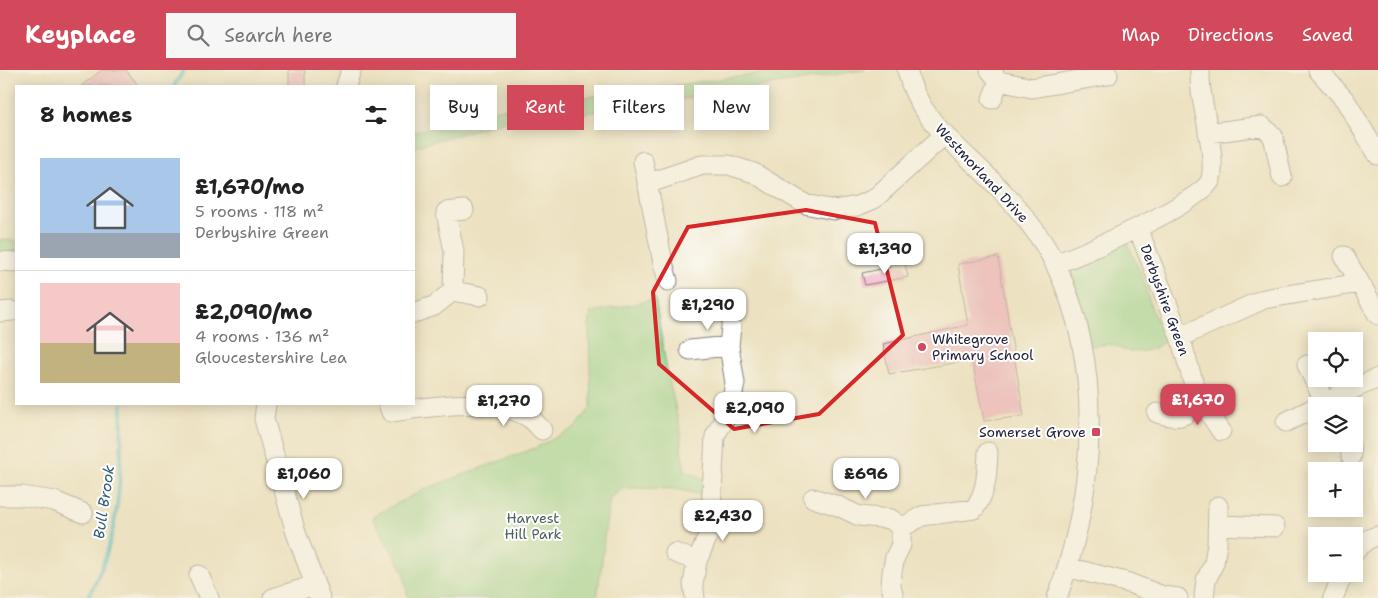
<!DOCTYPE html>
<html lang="en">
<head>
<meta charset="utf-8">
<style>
  body { margin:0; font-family:"Shantell Sans",sans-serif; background:#f6f6f6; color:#222; height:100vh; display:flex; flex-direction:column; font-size:19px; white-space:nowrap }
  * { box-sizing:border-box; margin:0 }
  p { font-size:16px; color:#767676 }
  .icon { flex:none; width:28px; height:28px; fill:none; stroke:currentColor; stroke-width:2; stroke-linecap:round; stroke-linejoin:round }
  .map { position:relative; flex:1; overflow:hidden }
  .panel { position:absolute; left:15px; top:15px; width:400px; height:320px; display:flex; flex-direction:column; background:#fff; border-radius:0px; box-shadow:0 2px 12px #0003 }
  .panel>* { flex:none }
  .guide { position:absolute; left:430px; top:15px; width:475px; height:45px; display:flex; gap:10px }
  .tools { position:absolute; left:1308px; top:262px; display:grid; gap:10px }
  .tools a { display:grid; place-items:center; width:55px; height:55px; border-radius:0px; background:#fff; box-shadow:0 2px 12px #0003; font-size:25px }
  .price { position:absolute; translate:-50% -42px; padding:0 11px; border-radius:10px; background:#fff; color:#222; font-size:16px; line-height:32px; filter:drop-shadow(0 1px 2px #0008) }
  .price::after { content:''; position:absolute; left:50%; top:30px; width:15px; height:11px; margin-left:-8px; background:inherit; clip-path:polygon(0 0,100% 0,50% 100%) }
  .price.current { background:#d1495b; color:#fff }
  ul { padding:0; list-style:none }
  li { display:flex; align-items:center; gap:15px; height:125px; padding:0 25px }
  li+li { border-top:1px solid #e0e0e0 }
  li span { display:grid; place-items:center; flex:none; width:140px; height:100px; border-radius:0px; color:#555 }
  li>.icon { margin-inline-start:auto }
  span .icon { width:60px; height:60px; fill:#fffc; stroke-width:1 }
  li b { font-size:21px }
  h2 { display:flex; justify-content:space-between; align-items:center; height:60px; padding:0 25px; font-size:21px }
  .chip { padding:0 18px; border-radius:0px; background:#fff; box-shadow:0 2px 12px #0003; font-size:18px; line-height:45px }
  .chip.current { background:#d1495b; color:#fff }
  header { display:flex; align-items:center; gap:30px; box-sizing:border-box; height:70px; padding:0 25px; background:#d1495b; color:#fff }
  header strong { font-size:24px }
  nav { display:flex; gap:28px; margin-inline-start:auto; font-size:18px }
  .search { width:350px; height:45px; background:#f6f6f6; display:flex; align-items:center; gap:12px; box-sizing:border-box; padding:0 18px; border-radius:0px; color:#767676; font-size:19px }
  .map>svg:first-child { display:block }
  .green { fill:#91d48c; stroke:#5a7b64 }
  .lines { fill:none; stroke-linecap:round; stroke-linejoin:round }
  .stream { stroke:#4cb8c8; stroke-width:4 }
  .building { fill:#ed9eb7 }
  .minor-casing { stroke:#87827e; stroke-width:21 }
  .minor { stroke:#fff; stroke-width:19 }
  .marked { fill:none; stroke:#d62828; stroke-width:4; stroke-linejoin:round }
  .poi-dot { fill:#d1495b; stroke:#fff; stroke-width:2 }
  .labels { text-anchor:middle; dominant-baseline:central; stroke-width:4; stroke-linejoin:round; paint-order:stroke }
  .street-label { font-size:14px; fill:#22223b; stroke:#fff }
  .poi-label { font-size:14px; fill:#22223b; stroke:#fff; text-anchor:start }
  .park-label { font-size:14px; fill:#496057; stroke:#fff }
  .water-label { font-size:15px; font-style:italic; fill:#335e73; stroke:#fff }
</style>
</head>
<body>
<header>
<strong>Keyplace</strong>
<div class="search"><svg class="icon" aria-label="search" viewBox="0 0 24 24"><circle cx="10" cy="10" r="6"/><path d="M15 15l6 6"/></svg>Search here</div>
<nav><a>Map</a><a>Directions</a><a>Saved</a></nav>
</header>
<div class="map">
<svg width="1378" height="528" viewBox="0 0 1378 528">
  <rect width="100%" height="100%" fill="#fff"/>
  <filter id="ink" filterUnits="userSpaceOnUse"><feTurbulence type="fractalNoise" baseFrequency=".02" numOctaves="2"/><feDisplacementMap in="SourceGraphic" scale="10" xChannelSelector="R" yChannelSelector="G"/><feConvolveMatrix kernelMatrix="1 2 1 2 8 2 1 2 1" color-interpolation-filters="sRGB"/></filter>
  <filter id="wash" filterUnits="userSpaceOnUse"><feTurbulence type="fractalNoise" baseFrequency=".0096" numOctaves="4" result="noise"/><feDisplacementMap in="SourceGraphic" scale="20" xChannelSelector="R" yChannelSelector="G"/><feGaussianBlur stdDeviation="1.12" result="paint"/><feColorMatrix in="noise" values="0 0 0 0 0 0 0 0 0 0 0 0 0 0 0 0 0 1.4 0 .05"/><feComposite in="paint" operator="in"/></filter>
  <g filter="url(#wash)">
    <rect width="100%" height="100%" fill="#ece2c1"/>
    <!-- green -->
    <path class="green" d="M788,0H865L620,39L502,52L414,77V62L498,39Z
      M0,169L16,171V186L0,184Z
      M1126,171L1143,208L1153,243L1166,266C1162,281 1137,284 1124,280C1120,279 1117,276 1113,275C1105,274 1097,276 1089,276L1081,238L1069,197Z
      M655,228L667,301L681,362V378L685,400L704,409L701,425L676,419L634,418L623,419L610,428L604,468L603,484L597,528H408L404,502L372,447L425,419L535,378L576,357L591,337L589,257L591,242L640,233Z"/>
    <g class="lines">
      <!-- stream -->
      <path class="stream" d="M174,16L184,0
        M87,528C122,470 121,399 122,334"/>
    </g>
    <g id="blocks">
      <!-- building -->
      <path class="building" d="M102,0H126L139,16H81Z
        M289,0H305V16H289Z
        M998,187L1024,346L984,351L972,290L889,304L883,274L968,255L958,194Z
        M905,194L908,207L865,215L862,203Z"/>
    </g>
  </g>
  <g filter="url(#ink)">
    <use href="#blocks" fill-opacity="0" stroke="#87827e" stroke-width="1"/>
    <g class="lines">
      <!-- minor casing -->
      <g class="minor-casing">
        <path id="minor" d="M907,0C918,52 964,80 998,117C1021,141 1042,166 1056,196C1105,298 1095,425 1057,528
          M990,0L999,11L1032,18L1108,5
          M1318,0L1345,30L1378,85
          M346,16L351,0
          M992,29L999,11
          M1208,63L1262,56L1273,66L1282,107
          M643,91L663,193L668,211
          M647,114L702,95H729L754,103L805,134L834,140L857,136L874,129L945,64
          M1138,158L1180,267L1199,331L1207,340L1221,361
          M1344,186L1360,213
          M0,191L16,192
          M1055,194C1082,184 1204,132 1211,109C1216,89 1205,48 1202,27C1200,18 1200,9 1200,0
          M453,221L480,226
          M0,242L12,241
          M414,243L434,236L453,221L454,181L446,142L464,140
          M1180,267L1264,229L1360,213L1378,245
          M690,280L729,276
          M1307,295L1325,333
          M266,334L264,349L296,463L320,528
          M388,334L391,342C431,337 496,325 531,349C535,352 539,357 542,360
          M1341,336L1337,326L1378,308
          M730,339L755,347L783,342
          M1157,343C1177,349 1186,349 1199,331
          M1286,352L1316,337
          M1350,374L1351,386
          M0,426H22L54,431L83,443
          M813,428L838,436L859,446L891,449L901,458V475L895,487L892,502L891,516L894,528
          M1218,455L1275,457
          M901,458L922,446L974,439C987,422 987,403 988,382
          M675,483L697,491
          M1354,483C1360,474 1367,468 1378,466
          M1067,497L1129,513L1163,526L1178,528
          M199,505L209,528
          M1204,527L1206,510L1214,493L1217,474L1218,436
          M273,528L315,515
          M695,528L693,514L697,491L710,461L715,366L730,339L735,313L729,276L731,257
          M1333,528L1343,504"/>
      </g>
      <!-- minor -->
      <use href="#minor" class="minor"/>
    </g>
  </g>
  <!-- marked area -->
  <path d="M0 0H1378V528H0ZM806,140L875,153L903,265L819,344L734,359L659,294L653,222L688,157Z" fill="#ece2c1" fill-opacity=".55" fill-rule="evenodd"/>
  <path class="marked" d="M806,140L875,153L903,265L819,344L734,359L659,294L653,222L688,157Z"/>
  <!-- markers -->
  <g class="poi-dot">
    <circle cx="922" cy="277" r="5"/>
    <rect x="1091" y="357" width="10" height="10" rx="2.5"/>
  </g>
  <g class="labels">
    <!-- street labels -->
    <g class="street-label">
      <text transform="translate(982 103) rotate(47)">Westmorland Drive</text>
      <text transform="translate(1165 230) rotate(70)">Derbyshire Green</text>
    </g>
    <!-- poi labels -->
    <g class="poi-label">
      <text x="932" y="269">Whitegrove<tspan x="932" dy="16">Primary School</tspan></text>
      <text x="1086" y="362" text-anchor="end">Somerset Grove</text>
    </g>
    <!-- park labels -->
    <g class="park-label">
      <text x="533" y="448">Harvest<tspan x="533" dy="16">Hill Park</tspan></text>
    </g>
    <!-- water labels -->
    <g class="water-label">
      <text transform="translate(104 432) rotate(-82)">Bull Brook</text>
    </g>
  </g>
</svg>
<div class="tools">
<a><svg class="icon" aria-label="locate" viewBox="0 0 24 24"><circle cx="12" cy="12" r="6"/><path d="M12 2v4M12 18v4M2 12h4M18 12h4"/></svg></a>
<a><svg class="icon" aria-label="layers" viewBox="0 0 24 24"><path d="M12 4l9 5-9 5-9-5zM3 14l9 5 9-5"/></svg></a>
<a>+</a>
<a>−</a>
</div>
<b class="price" style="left:885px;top:205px">£1,390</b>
<b class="price" style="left:708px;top:261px">£1,290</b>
<b class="price current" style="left:1198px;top:356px">£1,670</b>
<b class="price" style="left:504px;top:357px">£1,270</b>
<b class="price" style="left:755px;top:364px">£2,090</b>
<b class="price" style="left:304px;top:430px">£1,060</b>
<b class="price" style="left:866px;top:430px">£696</b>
<b class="price" style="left:723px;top:472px">£2,430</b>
<div class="guide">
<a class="chip">Buy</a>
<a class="chip current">Rent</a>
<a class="chip">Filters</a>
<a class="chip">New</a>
</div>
<section class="panel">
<h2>8 homes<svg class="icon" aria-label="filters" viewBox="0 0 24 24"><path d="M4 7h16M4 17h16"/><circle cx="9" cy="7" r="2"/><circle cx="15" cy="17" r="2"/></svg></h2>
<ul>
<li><span style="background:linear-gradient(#a9c7e8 75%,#9aa5b1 0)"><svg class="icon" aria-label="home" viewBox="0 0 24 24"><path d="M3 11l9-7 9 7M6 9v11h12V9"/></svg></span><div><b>£1,670/mo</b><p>5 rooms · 118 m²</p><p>Derbyshire Green</p></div></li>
<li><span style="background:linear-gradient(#f6c9c9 60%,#c2b280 0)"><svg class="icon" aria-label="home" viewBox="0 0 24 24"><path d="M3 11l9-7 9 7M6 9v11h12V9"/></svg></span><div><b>£2,090/mo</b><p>4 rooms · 136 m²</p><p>Gloucestershire Lea</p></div></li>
</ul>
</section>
</div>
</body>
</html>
